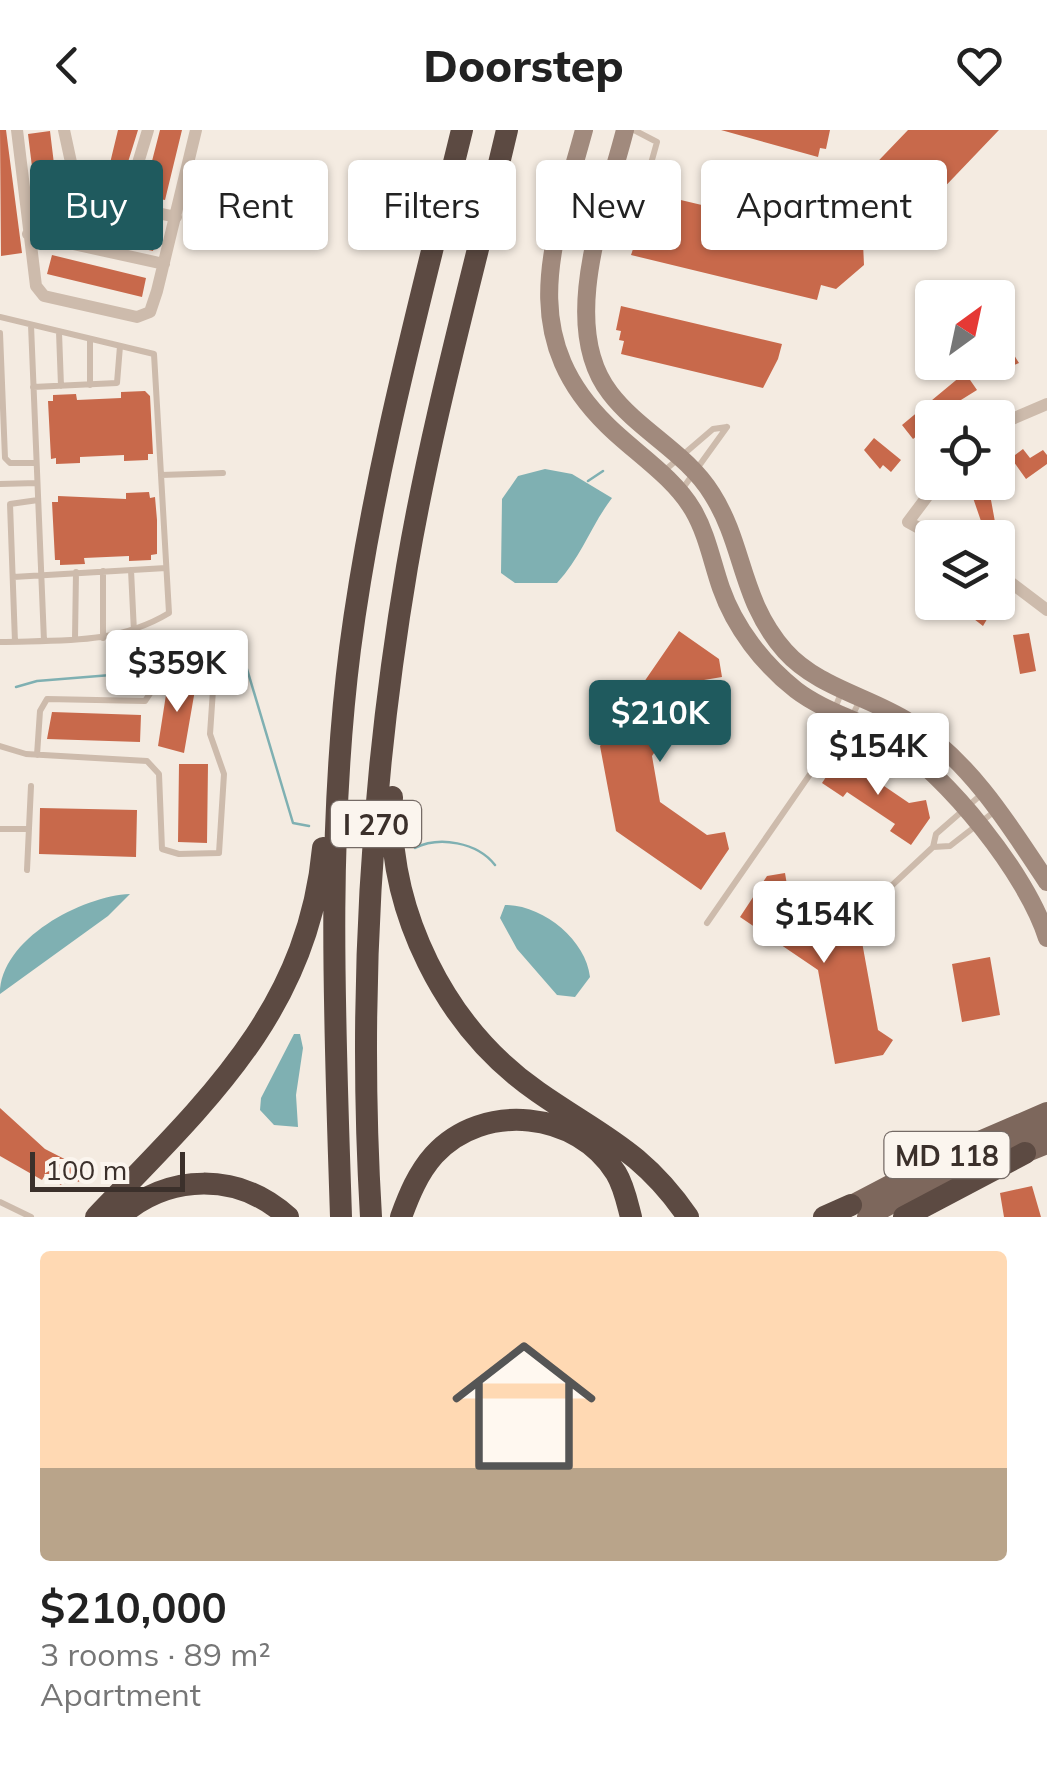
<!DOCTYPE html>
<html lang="en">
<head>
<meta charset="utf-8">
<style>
  body { margin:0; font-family:Mulish,sans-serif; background:#f6f6f6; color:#222; height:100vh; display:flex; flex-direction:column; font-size:38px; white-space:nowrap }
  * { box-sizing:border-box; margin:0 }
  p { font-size:32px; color:#767676 }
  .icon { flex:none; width:55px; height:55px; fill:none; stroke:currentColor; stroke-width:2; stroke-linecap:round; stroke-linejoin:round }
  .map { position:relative; height:1087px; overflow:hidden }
  .panel { display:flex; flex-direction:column; background:#fff; flex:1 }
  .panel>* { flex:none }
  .top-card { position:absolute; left:30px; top:30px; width:988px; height:90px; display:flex; gap:20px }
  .needle { width:65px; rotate:33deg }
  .controls { position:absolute; left:915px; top:150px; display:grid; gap:20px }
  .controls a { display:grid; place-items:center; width:100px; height:100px; border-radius:10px; background:#fff; box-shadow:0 2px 8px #0004; font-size:50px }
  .scale { position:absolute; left:30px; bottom:25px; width:155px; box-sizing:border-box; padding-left:10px; border:5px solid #3b302b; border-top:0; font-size:28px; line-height:35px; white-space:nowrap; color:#3b302b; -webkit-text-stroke:8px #fbf5ee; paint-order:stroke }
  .price { position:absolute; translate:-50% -85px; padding:0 22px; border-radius:10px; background:#fff; color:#222; font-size:32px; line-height:65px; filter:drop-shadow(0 2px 5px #0008) }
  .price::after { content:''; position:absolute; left:50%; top:60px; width:30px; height:22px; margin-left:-15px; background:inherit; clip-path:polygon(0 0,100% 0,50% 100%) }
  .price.active { background:#1f5a5e; color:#fff }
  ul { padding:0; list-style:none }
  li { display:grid; align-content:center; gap:20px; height:530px; padding:0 40px }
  li span { display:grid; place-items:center; height:310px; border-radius:10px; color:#555 }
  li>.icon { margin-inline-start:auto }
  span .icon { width:180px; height:180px; fill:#fffc; stroke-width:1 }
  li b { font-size:42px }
  .chip { padding:0 35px; border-radius:10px; background:#fff; box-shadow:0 2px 8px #0004; font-size:35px; line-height:90px }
  .chip.active { background:#1f5a5e; color:#fff }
  header { display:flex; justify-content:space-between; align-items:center; height:130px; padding:0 40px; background:#fff; font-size:45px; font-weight:800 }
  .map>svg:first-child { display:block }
  .water { fill:#7fb0b2 }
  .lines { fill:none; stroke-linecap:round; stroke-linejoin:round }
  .stream { stroke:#7fb0b2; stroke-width:2.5 }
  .building { fill:#c8694b }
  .lane { stroke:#cdbbac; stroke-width:6 }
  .street { stroke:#cdbbac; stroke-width:12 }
  .secondary { stroke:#a18a7d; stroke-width:18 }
  .primary { stroke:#7d675c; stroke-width:20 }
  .highway { stroke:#5c4a42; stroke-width:22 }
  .labels { text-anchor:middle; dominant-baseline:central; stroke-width:8; stroke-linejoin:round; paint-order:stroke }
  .shield { fill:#fbf5ee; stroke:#756b66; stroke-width:2.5 }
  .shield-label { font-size:28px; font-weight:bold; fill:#3b302b }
</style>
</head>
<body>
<header><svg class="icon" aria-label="back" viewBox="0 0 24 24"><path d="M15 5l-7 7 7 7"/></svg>Doorstep<svg class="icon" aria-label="heart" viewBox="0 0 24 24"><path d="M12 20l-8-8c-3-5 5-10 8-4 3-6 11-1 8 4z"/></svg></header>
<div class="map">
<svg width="1047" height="1087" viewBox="0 0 1047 1087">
  <rect width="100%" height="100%" fill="#f4ebe1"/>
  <!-- water -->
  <path class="water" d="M545,339L572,344L612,368C590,397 582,426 557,453H515L501,443L502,369L518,346Z
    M130,764L108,786L0,864C0,809 82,766 130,764Z
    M505,775C543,775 586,810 590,847L575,867L557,865L517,819L500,788Z
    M294,904H300L303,918L296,965L298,997L274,995L260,980L261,968Z"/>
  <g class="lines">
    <!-- stream -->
    <path class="stream" d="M588,351L603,341
      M16,557L37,551L111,545L142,537L184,517L232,521L247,539L293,693L309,696
      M415,718C439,706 477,712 495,735"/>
  </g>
  <!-- building -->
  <path class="building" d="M0,0H6L22,123L1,126Z
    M118,0H138L119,61L104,58Z
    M160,0H182L165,70L143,66Z
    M721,0H830L826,19L820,18L818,27Z
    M908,0H999L912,91L905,85L901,89L860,50Z
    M50,1L58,67L36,70L28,4Z
    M647,62L863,113L864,135L836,159L821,155L817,170L631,125L634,116L628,115L639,69L645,70Z
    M63,81L157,104L153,121L57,100Z
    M52,125L146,148L142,167L47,144Z
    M621,176L782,214L778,229L763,258L621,224L624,211L619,210L621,201L616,200Z
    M1011,220L1019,233L991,244L986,232H998V226Z
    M961,246L963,250L968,247L977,260L932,288V294L913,309L902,295Z
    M145,261L150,266L153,324H148V330L124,331V325L80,327V333L56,334V328L51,329L48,271H53V265L76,264L77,270L121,268V262Z
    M874,308L901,330L891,342L883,335L880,339L864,320Z
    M1023,319L1030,328L1043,320L1047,325V334L1026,349L1011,328Z
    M989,359L995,392L982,394L971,362Z
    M149,362L150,368L155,367L157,390V424L151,425V430L129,431V426L84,428L85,434L60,435V430H55L52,372H58V366L126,369V363Z
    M952,472H982L993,479L983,496Z
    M679,501L719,529L722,547L704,550L652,626L660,672L707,705L725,702L729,719L701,760L616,701L600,616Z
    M1029,503L1036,541L1020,544L1013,505Z
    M179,549L196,554L184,623L158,616L168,552Z
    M52,582L141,585L140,612L47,609Z
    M859,623L862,641L909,673L926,670L930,688L911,715L890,701L895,694L847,662L843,667L822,653L840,626Z
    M179,634H208L207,713L178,712Z
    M40,678L137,680L136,727L39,724Z
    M785,743L788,761L862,812L878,900L893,910L883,925L835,934L818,840L740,787L767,746Z
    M990,827L1000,885L962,892L952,834Z
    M0,978L45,1019L84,1039L79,1052L66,1046L61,1055L45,1045L42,1050L0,1026Z
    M1032,1056L1041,1087H1004L1000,1063Z"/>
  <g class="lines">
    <!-- lane -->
    <path class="lane" d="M620,38L650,37L657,12L634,0
      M0,187L154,224L169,483C116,515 60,510 0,512
      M31,195L44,511
      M59,202L61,256
      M0,203L5,328L10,333H36
      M90,255V209
      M33,257L117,253L120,216
      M664,341L713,299L727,297
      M161,345L223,343
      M0,354L37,353
      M683,358L727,297
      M131,440L134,502
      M13,447L166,438
      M103,508V441
      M75,509L76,442
      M15,512L10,374L38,370
      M0,616L26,624L147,631L159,644L162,719L179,724L219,723L224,644L210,604L213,560L206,548L173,540L159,550L145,571L47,569L40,581L37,625
      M822,627L821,612L842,561
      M0,699H27
      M933,717L950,716L995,681
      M27,740L31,656
      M871,775L933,717L936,704L983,663
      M707,793L822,627L836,619L860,570
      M0,1072L31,1087"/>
    <!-- street -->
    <path class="street" d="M17,0L36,156L44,166L137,187L150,182L157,161L196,0
      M64,0L77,60L88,68L176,87
      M125,76L148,0
      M28,104L164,134
      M998,295L1047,274
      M937,408L908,392L938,352
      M998,443L1047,480"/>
    <!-- secondary -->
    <path class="secondary" d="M584,0C554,110 514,204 607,295C634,322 673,346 693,380C707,404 712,432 721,458C735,498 763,534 796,560C825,582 860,590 890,609C947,645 1027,744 1047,808
      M625,0C606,75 557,195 610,263C639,301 687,323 712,364C745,416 740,470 785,521C817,557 870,567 909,592C969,630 1009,694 1047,752"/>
    <!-- primary -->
    <path class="primary" d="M1012,1028L1047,1014
      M840,1081L947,1025L1047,982
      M867,1087L970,1031L1047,998"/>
    <!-- highway -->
    <path class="highway" d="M392,667C387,780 444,897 538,962C601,1006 642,1020 688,1087
      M96,1087C203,975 308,882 323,718
      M119,1087C169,1043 238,1042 288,1087
      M341,1087C335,897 326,708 350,519C373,343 420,172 462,0
      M371,1087C358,870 371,650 407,437C432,290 473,145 507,0
      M401,1087C409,1065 418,1043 434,1025C483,971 578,981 616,1043C624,1056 627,1072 631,1087
      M824,1087L851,1075
      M904,1087L1025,1023"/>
  </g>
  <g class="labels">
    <!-- shield labels -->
    <g class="shield">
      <rect x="331" y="671" width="90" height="46" rx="8"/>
      <rect x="884.5" y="1002" width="125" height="46" rx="8"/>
    </g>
    <g class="shield-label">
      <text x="376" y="694">I 270</text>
      <text x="947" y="1025">MD 118</text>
    </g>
  </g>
</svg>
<div class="controls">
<a><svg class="needle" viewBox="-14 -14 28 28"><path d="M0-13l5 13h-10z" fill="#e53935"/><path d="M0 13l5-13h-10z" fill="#767676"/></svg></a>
<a><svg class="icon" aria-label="locate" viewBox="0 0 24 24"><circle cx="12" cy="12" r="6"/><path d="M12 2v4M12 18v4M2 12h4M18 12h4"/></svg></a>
<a><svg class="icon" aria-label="layers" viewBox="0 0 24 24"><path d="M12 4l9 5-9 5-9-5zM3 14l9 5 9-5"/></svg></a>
</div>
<div class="scale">100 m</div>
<b class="price" style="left:177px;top:585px">$359K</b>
<b class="price active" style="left:660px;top:635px">$210K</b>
<b class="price" style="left:878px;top:668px">$154K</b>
<b class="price" style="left:824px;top:836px">$154K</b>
<div class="top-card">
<a class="chip active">Buy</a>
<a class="chip">Rent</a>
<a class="chip">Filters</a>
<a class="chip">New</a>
<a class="chip">Apartment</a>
</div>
</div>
<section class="panel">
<ul>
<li><span style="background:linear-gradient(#ffd9b3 70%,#b9a48a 0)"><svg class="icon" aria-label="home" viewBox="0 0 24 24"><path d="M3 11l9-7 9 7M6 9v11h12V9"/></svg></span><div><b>$210,000</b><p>3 rooms · 89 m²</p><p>Apartment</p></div></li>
</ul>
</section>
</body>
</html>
